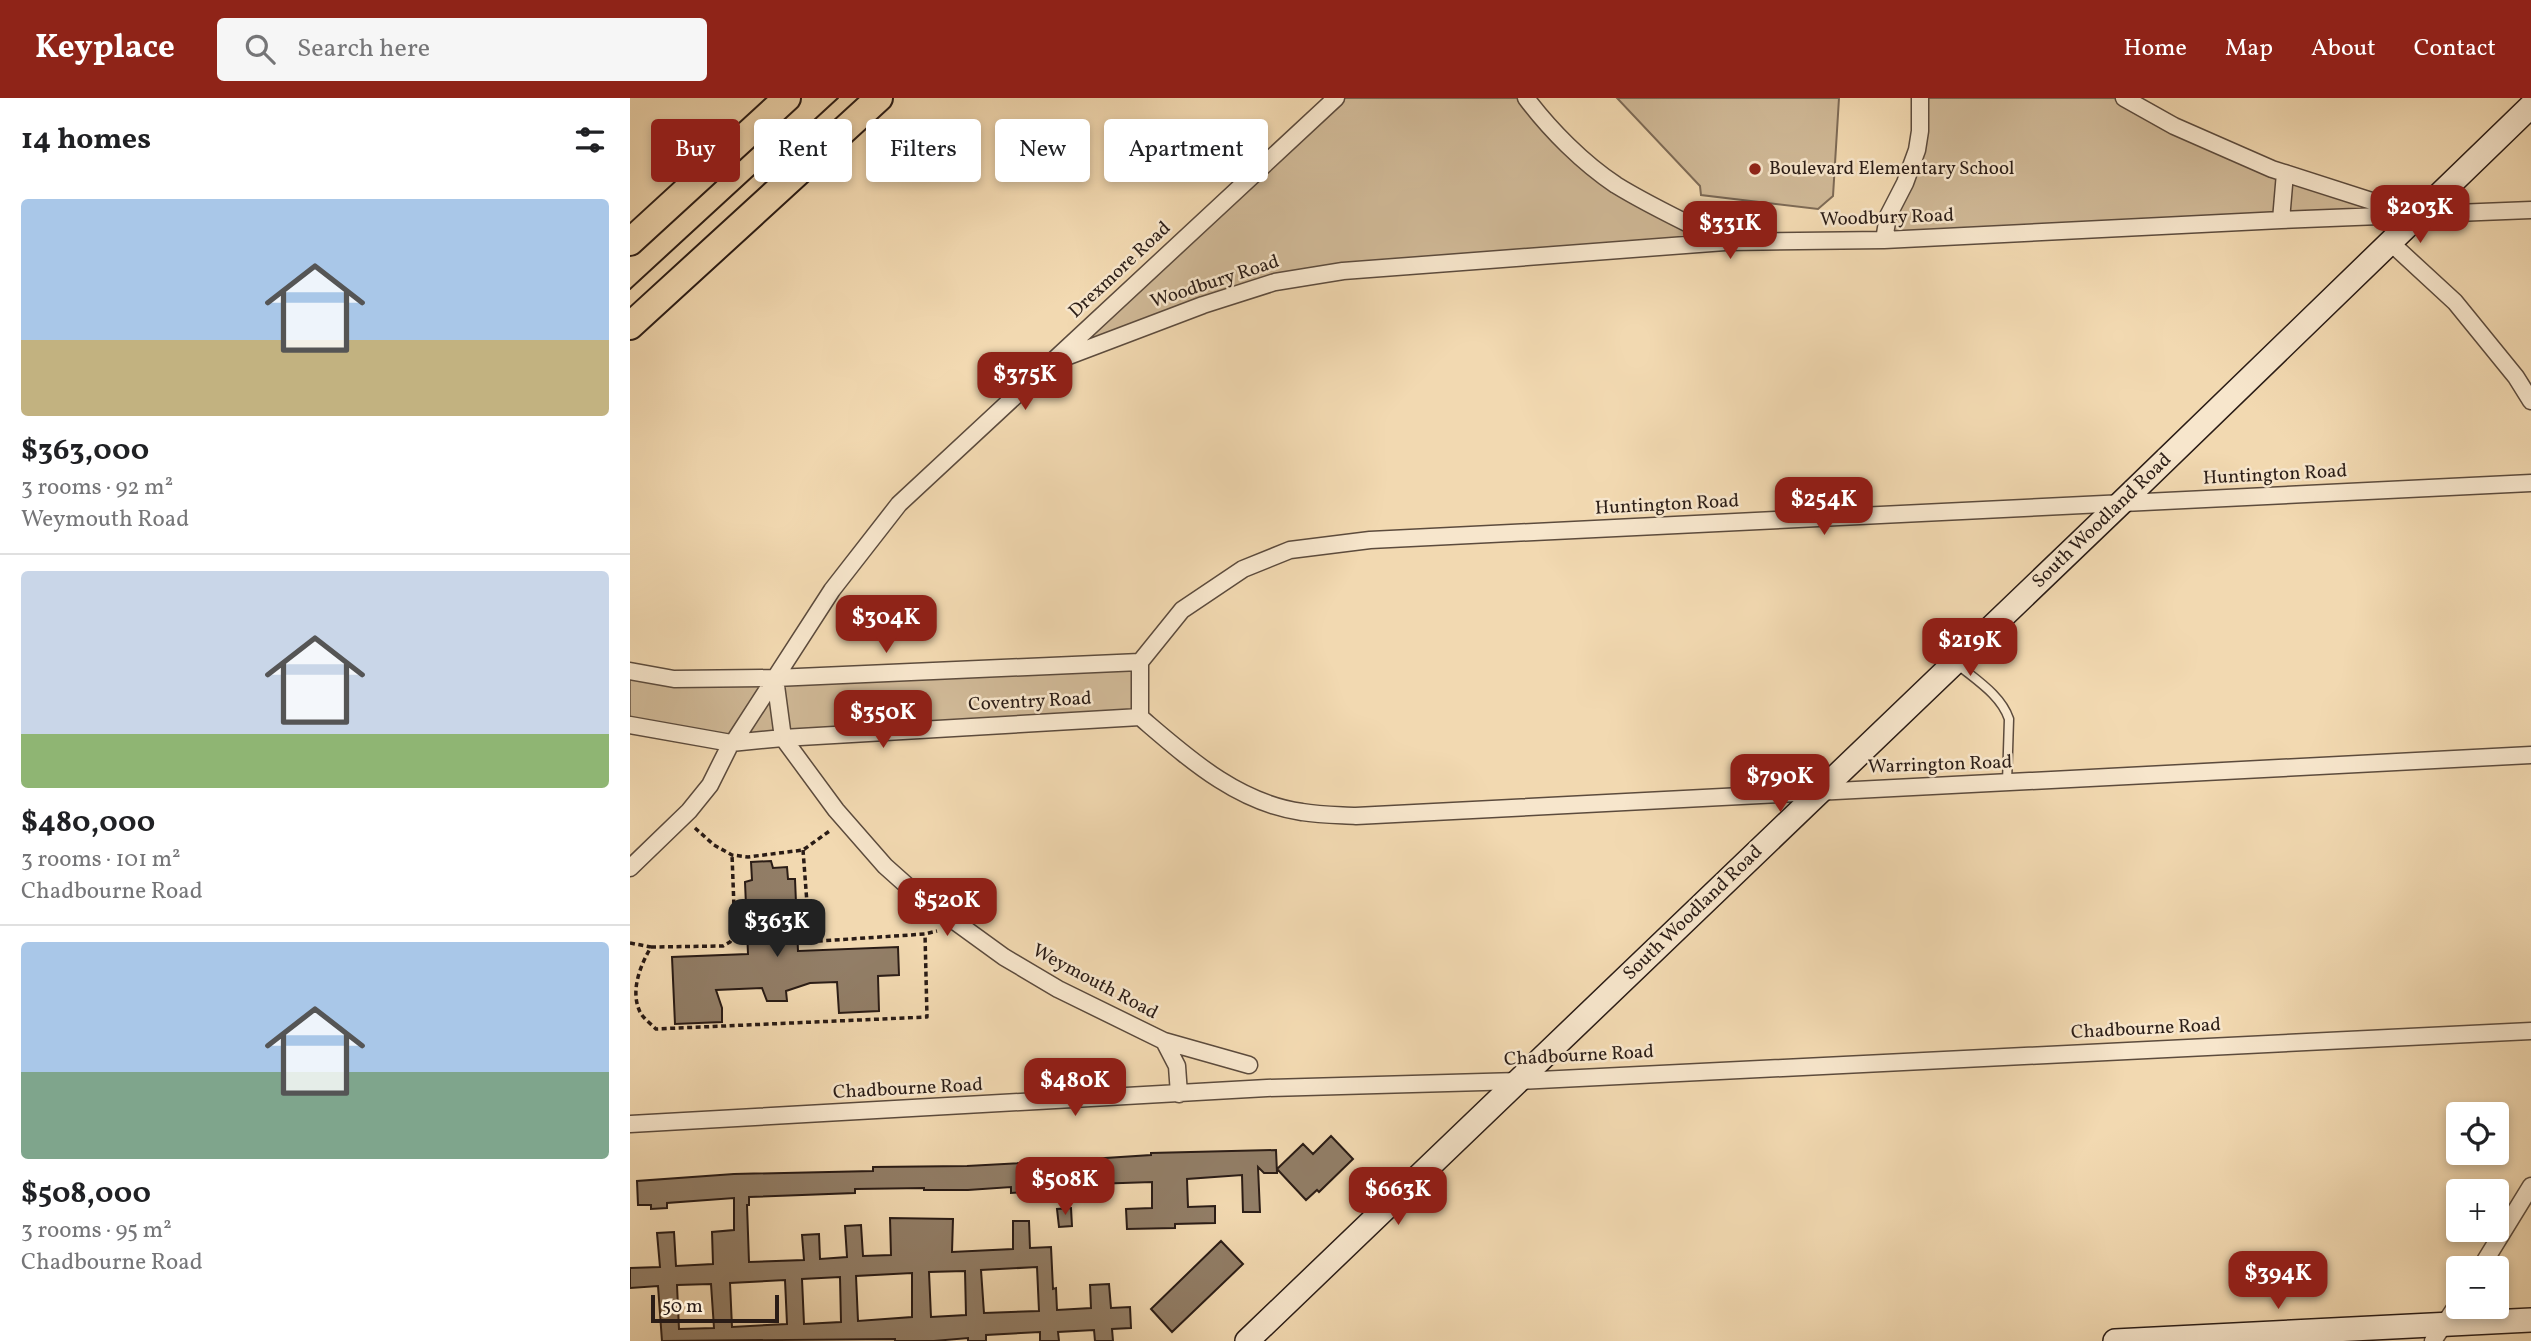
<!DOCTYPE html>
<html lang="en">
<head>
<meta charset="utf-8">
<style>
  body { margin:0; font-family:Vollkorn,serif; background:#f6f6f6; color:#202124; height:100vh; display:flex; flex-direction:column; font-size:26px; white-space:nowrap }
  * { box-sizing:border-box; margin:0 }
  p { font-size:23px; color:#757577 }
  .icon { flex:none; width:38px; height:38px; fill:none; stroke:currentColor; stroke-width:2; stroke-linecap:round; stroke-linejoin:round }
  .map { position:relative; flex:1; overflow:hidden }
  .sheet { display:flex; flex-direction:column; background:#fff; width:630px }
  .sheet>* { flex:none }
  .banner { position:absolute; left:21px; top:21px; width:665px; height:63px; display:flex; gap:14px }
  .tools { position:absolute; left:1816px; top:1004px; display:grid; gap:14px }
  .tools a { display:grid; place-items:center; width:63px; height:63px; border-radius:7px; background:#fff; box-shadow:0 4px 10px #0003; font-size:35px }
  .scale { position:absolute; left:21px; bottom:18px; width:128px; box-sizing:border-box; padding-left:7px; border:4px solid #2a1c16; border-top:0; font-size:19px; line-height:24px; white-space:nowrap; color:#2a1c16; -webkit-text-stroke:5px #f7e6cc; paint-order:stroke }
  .price { position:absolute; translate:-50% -60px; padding:0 16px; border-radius:14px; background:#8f2418; color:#fff; font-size:23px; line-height:46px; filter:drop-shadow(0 2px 4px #0008) }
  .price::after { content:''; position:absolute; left:50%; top:42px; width:21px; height:16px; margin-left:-10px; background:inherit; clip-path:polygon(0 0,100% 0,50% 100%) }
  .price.active { background:#222; color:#fff }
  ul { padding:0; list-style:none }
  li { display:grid; align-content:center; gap:14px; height:371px; padding:0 21px }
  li+li { border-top:2px solid #e0e0e0 }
  li span { display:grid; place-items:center; height:217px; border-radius:7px; color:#555 }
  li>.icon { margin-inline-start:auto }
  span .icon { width:126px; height:126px; fill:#fffc; stroke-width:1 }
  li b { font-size:30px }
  h2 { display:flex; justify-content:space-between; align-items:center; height:84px; padding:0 21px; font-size:30px }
  .tag { padding:0 24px; border-radius:7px; background:#fff; box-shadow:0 4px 10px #0003; font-size:24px; line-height:63px }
  .tag.active { background:#8f2418; color:#fff }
  header { display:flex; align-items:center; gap:42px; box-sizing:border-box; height:98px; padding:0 35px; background:#8f2418; color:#fff }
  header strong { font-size:33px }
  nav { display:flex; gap:38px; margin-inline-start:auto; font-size:24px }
  .search { width:490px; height:63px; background:#f6f6f6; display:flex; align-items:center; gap:18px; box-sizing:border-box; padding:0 24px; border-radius:7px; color:#757577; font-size:26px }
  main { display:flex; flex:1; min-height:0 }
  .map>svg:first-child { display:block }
  .green { fill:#d0b997; stroke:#7d6a56; stroke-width:2 }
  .building { fill:#927e67; stroke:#2a1c16; stroke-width:2; fill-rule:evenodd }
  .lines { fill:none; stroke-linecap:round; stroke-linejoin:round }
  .lane-casing { stroke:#5c4b3d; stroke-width:11 }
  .street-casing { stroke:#5c4b3d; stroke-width:19 }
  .secondary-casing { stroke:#2a1c16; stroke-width:26 }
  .primary-casing { stroke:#2a1c16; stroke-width:30 }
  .path { stroke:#2a1c16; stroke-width:3.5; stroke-dasharray:5 3.5; stroke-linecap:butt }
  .lane { stroke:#f7e6cc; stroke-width:8 }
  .street { stroke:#f7e6cc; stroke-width:16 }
  .secondary { stroke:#f7e6cc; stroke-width:23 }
  .primary { stroke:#f2d9b1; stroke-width:26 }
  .tram { stroke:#2a1c16; stroke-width:2 }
  .poi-dot { fill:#8f2418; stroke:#f7e6cc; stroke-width:2.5 }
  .labels { text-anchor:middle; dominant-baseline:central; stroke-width:5; stroke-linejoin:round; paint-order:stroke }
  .poi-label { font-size:19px; fill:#2a1c16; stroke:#f7e6cc; text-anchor:start }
  .street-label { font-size:19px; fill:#2a1c16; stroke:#f7e6cc }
</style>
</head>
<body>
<header>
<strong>Keyplace</strong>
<div class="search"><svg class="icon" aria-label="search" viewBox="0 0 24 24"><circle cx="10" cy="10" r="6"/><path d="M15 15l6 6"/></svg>Search here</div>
<nav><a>Home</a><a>Map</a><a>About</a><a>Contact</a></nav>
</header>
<main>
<section class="sheet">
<h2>14 homes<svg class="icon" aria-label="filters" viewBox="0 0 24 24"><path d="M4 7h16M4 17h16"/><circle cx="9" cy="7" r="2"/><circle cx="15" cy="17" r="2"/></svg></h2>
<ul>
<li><span style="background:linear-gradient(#a9c7e8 65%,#c2b280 0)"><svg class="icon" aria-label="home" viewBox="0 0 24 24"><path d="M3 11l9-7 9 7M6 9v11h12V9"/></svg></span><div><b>$363,000</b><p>3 rooms · 92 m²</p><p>Weymouth Road</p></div></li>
<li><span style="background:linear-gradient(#c9d6e8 75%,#8fb573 0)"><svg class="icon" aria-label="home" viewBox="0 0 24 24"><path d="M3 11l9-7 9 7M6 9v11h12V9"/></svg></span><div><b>$480,000</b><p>3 rooms · 101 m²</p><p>Chadbourne Road</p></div></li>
<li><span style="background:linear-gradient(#a9c7e8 60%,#7fa58c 0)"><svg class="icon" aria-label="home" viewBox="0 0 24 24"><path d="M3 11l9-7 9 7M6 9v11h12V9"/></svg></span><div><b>$508,000</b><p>3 rooms · 95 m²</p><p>Chadbourne Road</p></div></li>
</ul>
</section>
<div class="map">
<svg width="1901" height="1243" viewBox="0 0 1901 1243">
  <rect width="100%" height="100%" fill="#f2d9b1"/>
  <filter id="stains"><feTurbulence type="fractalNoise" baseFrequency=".00286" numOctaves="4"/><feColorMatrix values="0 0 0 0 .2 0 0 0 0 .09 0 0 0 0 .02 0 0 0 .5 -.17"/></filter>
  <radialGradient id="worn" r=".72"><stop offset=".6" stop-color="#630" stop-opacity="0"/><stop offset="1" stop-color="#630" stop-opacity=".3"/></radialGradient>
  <!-- green -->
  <path class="green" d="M706,0H896L959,65L1095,144L645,184L420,265Z
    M987,0H1209L1203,98L1188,111L1071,97L1070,88Z
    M1290,0H1494L1544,28L1788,118L1254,142L1275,85Z
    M510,564V619L103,645L0,627V573L44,581Z"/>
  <!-- building -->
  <path class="building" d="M141,763L143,770L157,769L158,781H165L168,853L268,849L269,877L248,878L249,913L209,915L207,884L180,885L156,893L157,903H137L132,890L86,892L92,910V924L45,926L42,859L118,856L115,784L122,782L121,764Z
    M701,1038L723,1061L689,1094L687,1092L676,1102L647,1071L673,1046L683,1056Z
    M646,1052L647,1075H634L628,1069L630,1114H613L612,1077L557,1081L558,1109L585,1108V1125L545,1126V1130L497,1131L496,1111L522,1110V1084L463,1086L464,1089L430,1091V1083L398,1084V1094L381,1095V1089L338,1092H294V1090L225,1091V1095L119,1099V1107H117L119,1164L174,1162L172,1137L189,1136L190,1161L217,1159L215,1128L231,1127L233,1158L261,1157L260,1120L323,1121L322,1154L383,1151V1123H399L400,1150L421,1149L423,1191L426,1190L427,1212L461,1210L460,1187L479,1186L481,1210L500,1209L501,1230L482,1231L483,1243H465L464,1232L428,1234L429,1243H410V1234L356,1237V1243H338V1240L304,1243H265V1241L32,1243L28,1188L0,1190V1170L30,1169L27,1135L44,1134L46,1168L83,1166L82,1134L104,1132V1100L37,1105V1110L21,1111V1107H8L7,1083L104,1076L243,1073V1069L337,1068L429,1063L521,1057V1055ZM407,1169L409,1213L354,1215L351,1172ZM335,1173L336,1217L301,1219L299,1174ZM282,1175V1219L228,1223L226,1178ZM210,1179L211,1224L174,1226L172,1181ZM155,1182L157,1226L102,1229L100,1185ZM81,1186L84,1230L49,1231L47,1187Z
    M441,1110L442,1128L429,1129L427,1111Z
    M591,1143L613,1166L542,1234L521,1211Z"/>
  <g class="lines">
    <!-- lane casing -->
    <g class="lane-casing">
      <path id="lane" d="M1327,566C1346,582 1371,597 1379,621L1377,685"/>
    </g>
    <!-- street casing -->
    <g class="street-casing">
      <path id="street" d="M896,0C920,32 953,65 986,87C1020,108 1057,125 1093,143
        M1494,0L1544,28L1642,71L1776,114
        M1651,122L1655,75
        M1254,142L1258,118L1275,85L1287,52L1290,33V0
        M1761,145L1825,204L1886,279L1901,303
        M420,265L573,207L645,184L713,173L1095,144L1254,142L1651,122L1901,112
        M510,564V619C558,660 607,705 672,714C690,717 708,717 726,718L1901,657
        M510,564L552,512L613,471L660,452L740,442L1901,385
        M0,573L44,581L145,580L510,564
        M145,580L153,640L206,712L255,768L283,793L374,859L428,891L534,943L619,967
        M0,627L101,645L153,640L510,619
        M103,645L202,492L269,406L706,0
        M0,770L59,713L80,687L101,645
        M534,943L547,968L549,996
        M0,1026L637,990L889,983L1901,933
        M1850,1171L1901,1088
        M1803,1243L1829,1204"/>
    </g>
    <!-- secondary casing -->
    <g class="secondary-casing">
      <path id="secondary" d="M617,1243L1490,406L1901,8
        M1485,1243L1901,1222"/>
    </g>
    <!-- primary casing -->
    <g class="primary-casing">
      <path id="primary" d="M0,144L157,0
        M0,228L249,0"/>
    </g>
    <!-- path -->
    <path class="path" d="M65,730L84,747L102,757L118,759L173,752L201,732
      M173,752L179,832L190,843L295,836L307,833
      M0,845L21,849C10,868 0,893 10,914C13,920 21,926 26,931L297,919L295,836
      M21,849L93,848L100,844L105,836L102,757"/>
    <!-- lane -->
    <use href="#lane" class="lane"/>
    <!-- street -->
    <use href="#street" class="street"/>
    <!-- secondary -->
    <use href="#secondary" class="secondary"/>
    <!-- primary -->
    <use href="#primary" class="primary"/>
    <!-- tram -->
    <path class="tram" d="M0,191L208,0"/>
  </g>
  <!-- markers -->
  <circle class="poi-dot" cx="1125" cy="71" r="7"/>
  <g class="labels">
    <!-- poi labels -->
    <g class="poi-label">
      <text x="1139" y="71">Boulevard Elementary School</text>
    </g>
    <!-- street labels -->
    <g class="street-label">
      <text transform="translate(1257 120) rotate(-2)">Woodbury Road</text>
      <text transform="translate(490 172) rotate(-43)">Drexmore Road</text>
      <text transform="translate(585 184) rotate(-18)">Woodbury Road</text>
      <text transform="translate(1645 377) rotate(-3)">Huntington Road</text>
      <text transform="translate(1037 407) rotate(-3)">Huntington Road</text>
      <text transform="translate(1472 423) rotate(-44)">South Woodland Road</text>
      <text transform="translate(400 604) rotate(-3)">Coventry Road</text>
      <text transform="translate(1310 667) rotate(-2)">Warrington Road</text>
      <text transform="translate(1063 815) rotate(-44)">South Woodland Road</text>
      <text transform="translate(465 884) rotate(28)">Weymouth Road</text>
      <text transform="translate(1516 931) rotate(-3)">Chadbourne Road</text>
      <text transform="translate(949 958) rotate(-3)">Chadbourne Road</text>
      <text transform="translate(278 991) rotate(-3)">Chadbourne Road</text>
    </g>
  </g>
  <rect width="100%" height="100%" filter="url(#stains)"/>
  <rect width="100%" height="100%" fill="url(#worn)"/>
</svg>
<div class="tools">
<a><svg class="icon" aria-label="locate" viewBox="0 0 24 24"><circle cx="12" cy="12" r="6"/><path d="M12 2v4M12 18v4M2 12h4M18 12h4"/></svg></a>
<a>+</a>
<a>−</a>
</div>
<div class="scale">50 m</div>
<b class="price" style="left:1790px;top:147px">$203K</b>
<b class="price" style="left:1100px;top:163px">$331K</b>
<b class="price" style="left:395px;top:314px">$375K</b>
<b class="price" style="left:1194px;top:439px">$254K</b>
<b class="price" style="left:256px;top:557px">$304K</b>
<b class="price" style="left:1340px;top:580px">$219K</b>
<b class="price" style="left:253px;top:652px">$350K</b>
<b class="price" style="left:1150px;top:716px">$790K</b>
<b class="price" style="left:317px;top:840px">$520K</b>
<b class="price active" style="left:147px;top:861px">$363K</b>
<b class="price" style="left:445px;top:1020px">$480K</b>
<b class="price" style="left:435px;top:1119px">$508K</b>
<b class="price" style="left:768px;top:1129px">$663K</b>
<b class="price" style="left:1648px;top:1213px">$394K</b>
<div class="banner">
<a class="tag active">Buy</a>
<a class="tag">Rent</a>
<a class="tag">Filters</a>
<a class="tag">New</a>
<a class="tag">Apartment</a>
</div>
</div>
</main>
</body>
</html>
